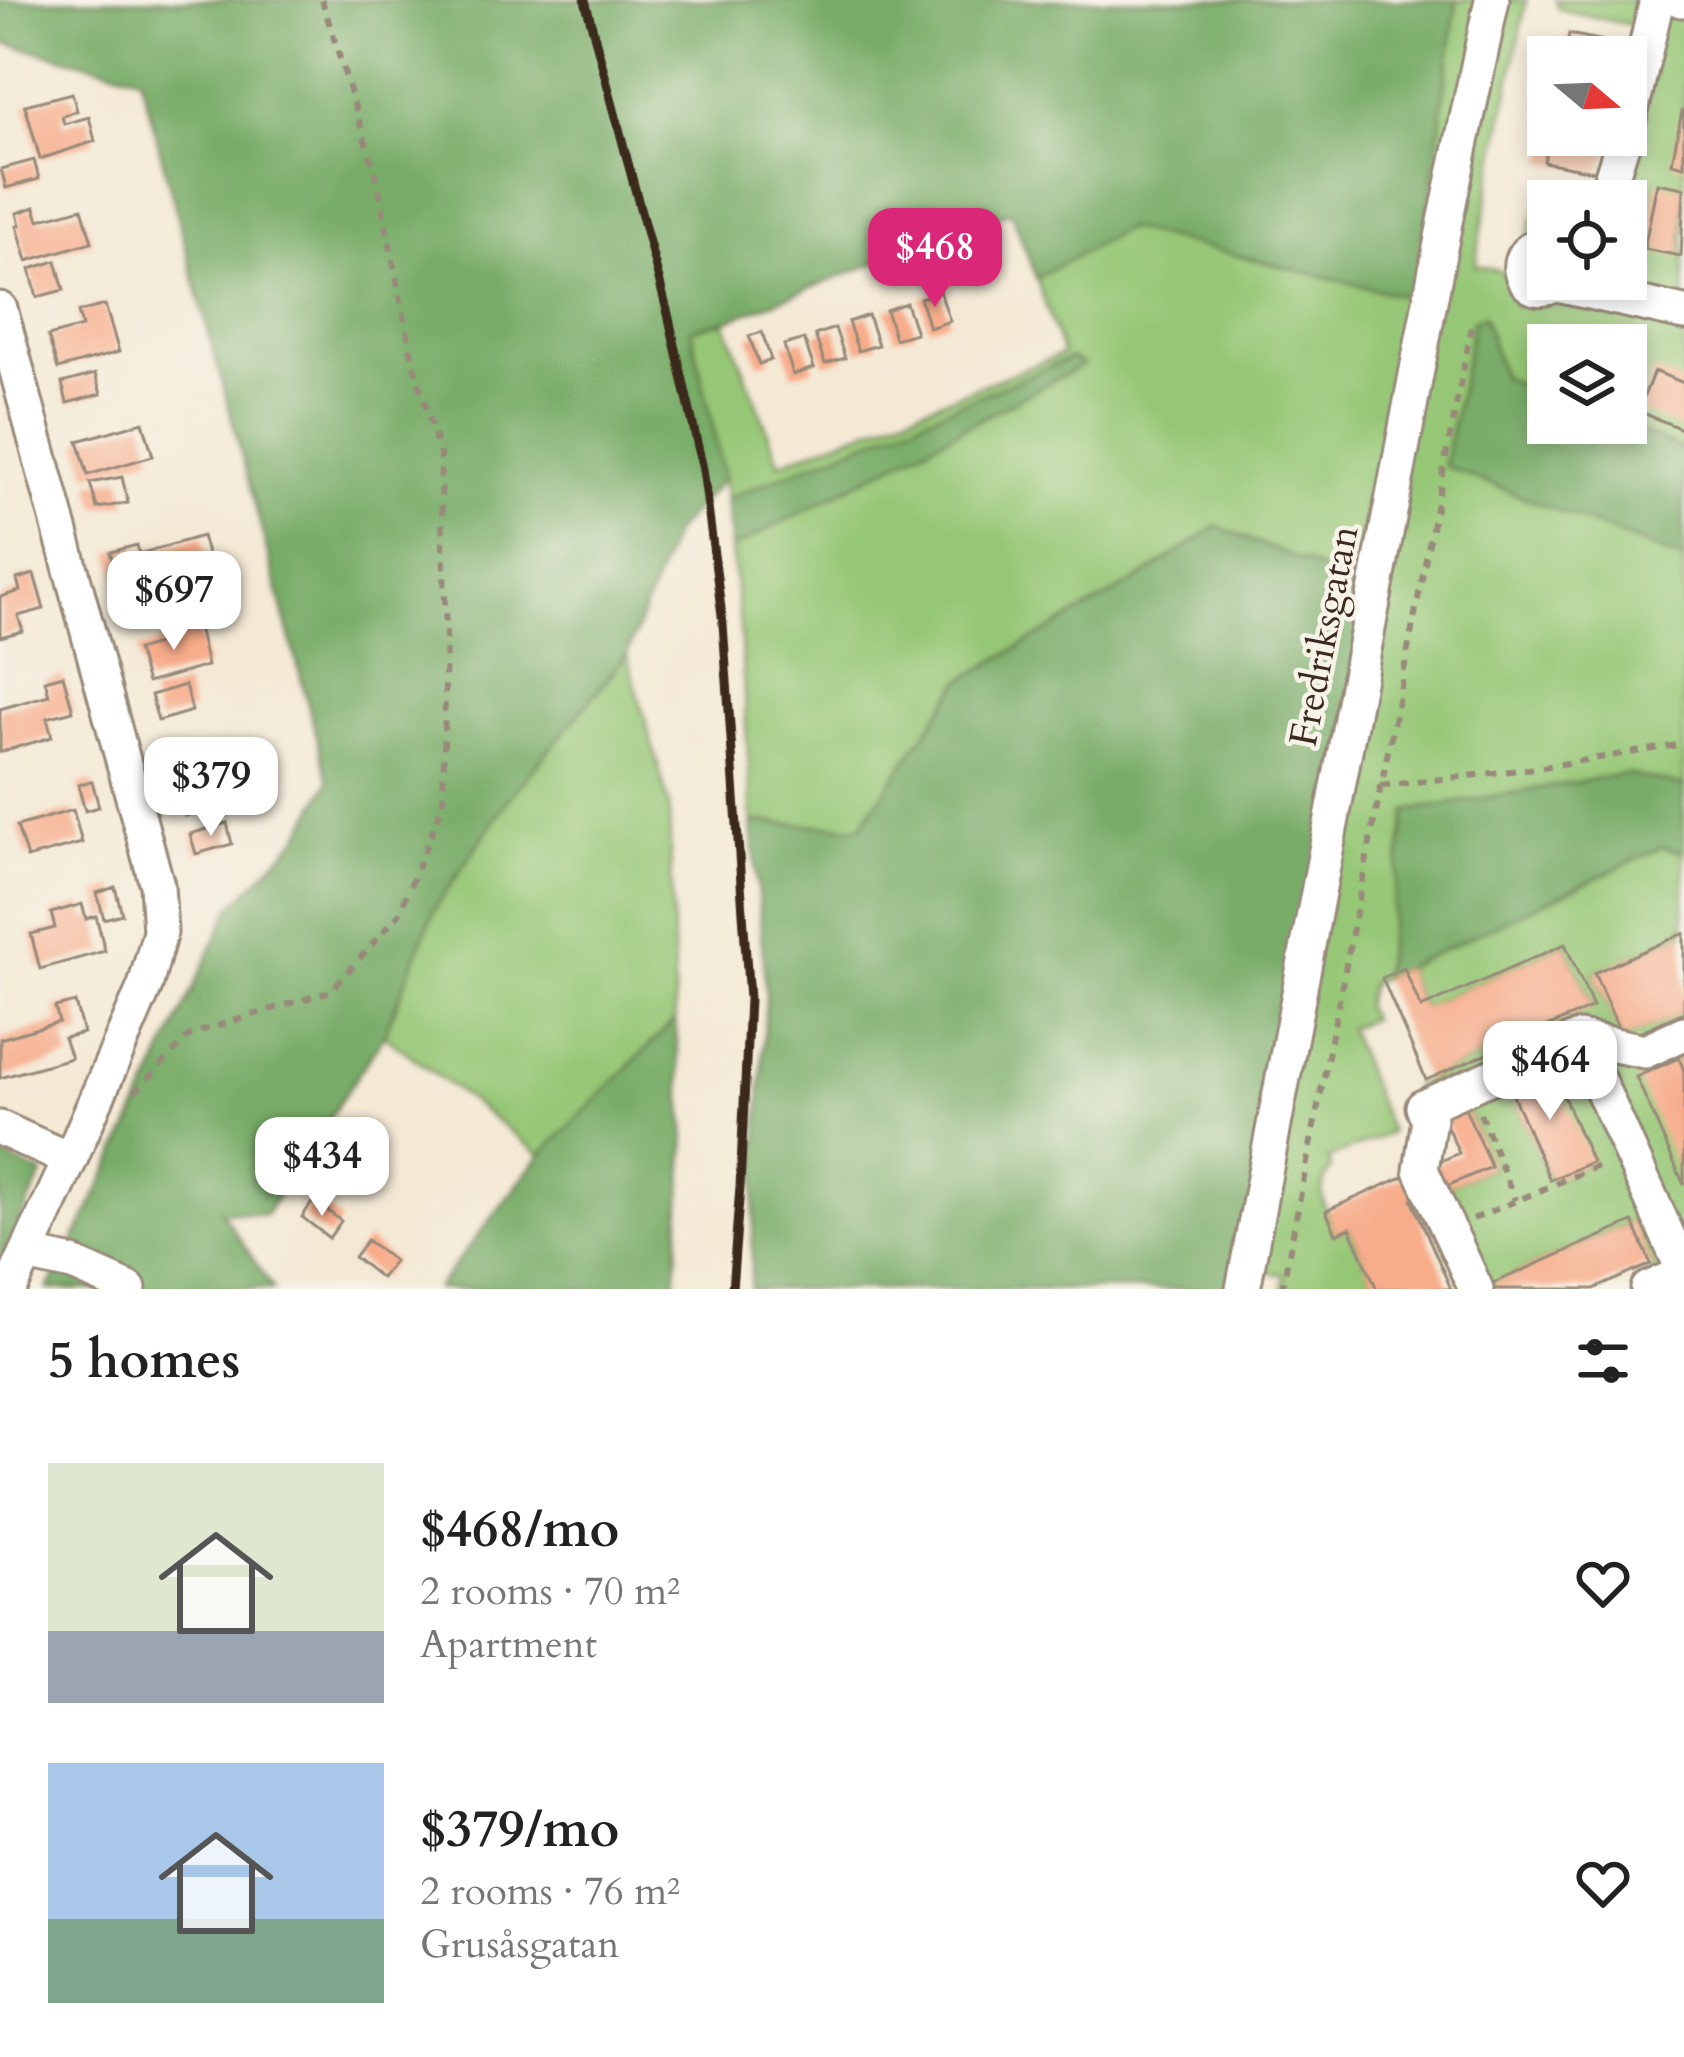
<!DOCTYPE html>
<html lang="en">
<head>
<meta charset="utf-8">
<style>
  body { margin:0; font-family:Cardo,serif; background:#f2f2f2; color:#222; height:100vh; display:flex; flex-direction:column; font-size:45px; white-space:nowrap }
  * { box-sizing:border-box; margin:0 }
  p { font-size:39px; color:#767676 }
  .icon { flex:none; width:66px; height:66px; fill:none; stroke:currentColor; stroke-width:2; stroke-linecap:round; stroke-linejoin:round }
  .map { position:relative; height:1289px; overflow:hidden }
  .sheet { display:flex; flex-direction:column; background:#fff; flex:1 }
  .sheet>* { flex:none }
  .needle { width:78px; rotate:109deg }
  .controls { position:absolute; left:1527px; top:36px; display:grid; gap:24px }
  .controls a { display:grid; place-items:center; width:120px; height:120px; border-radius:0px; background:#fff; box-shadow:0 6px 18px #0003; font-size:60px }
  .price { position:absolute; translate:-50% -102px; padding:0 27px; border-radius:24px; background:#fff; color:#222; font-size:39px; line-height:78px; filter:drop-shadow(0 3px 6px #0008) }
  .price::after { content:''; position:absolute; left:50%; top:72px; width:36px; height:27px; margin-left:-18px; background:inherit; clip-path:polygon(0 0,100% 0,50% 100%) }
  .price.on { background:#db2777; color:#fff }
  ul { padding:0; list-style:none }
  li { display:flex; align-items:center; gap:36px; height:300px; padding:0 48px }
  li span { display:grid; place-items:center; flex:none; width:336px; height:240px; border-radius:0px; color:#555 }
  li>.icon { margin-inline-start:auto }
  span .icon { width:144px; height:144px; fill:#fffc; stroke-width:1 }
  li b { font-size:51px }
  h2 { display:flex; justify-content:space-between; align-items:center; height:144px; padding:0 48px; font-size:51px }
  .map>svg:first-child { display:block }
  .green { fill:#96c776; stroke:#68784a; stroke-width:3; fill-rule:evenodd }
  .forest { fill:#78ac67; stroke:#5a6b42; stroke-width:3 }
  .building { fill:#f7ac8a }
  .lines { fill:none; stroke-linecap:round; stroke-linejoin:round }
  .minor-casing { stroke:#988a7a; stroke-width:39 }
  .path { stroke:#988a7a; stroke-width:6; stroke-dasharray:9 9; stroke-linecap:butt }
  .minor { stroke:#fff; stroke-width:33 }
  .rail { stroke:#3b2a1e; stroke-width:9 }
  .labels { text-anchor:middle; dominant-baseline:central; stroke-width:9; stroke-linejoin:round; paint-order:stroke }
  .street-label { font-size:39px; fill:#3b2a1e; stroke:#f7f3e8 }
</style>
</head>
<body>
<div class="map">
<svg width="1684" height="1289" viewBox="0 0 1684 1289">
  <rect width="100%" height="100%" fill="#f7f3e8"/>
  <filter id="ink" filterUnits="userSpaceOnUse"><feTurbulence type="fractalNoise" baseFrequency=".00833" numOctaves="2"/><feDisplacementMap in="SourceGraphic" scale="24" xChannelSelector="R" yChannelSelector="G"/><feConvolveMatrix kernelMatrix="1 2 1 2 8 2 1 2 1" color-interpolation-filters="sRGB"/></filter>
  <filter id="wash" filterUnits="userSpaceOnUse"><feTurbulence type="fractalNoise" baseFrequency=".004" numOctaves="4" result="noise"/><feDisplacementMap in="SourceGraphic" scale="48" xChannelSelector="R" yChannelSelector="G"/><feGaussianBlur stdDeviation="2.7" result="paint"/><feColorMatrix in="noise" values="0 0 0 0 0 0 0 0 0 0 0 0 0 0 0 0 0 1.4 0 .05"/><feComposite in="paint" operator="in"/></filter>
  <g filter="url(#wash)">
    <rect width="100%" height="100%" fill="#f4e9d5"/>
    <!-- green -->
    <path class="green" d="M1457,0H1526L1475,265L1500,271L1506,275L1527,246L1533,216L1548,219V279H1626V201H1604L1649,29L1559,9L1555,0H1684V450L1616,423H1626V345H1548V396L1502,378L1483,317L1444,465L1684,560V786L1626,774L1407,811L1382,978L1370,983L1364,1006L1370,1019L1348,1028L1390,1133L1328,1159L1331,1169C1313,1191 1326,1211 1336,1233L1350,1228L1377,1289H1283L1285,1275L1247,1268L1217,527L1139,579L962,680L860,828L752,822L740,625L731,549L1082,365L1071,359L726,499L724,478L691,329L725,321L780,463L1063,354L1036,278L1126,228L1416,299Z
      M627,655L669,805L675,1020L541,1155L384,1035L435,908L507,801Z
      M1662,847L1684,852V933L1594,973L1623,1039L1684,1012V1071L1678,1058L1684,1185V1273L1660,1283L1632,1222L1490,1285L1431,1193L1491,1167L1458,1092L1423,1107L1414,1086L1593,1006L1565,944L1421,1008L1404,968ZM1508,1084L1592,1162L1550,1180Z"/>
    <!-- forest -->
    <path class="forest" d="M0,0H1457L1416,299L1126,228L1036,278L1011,211L725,321L691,329L724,478L674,532L627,655L507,801L435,908L384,1035L265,1215L221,1211L273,1289H48L81,1227L129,1129L230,909L298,838L329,782L140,76L0,42Z
      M1484,317L1502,377L1548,396V423H1616L1684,450V560L1444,466L1473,320Z
      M1071,358L1083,365L731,549L726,499Z
      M1217,526L1376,592L1243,1289H750L766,994L752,822L860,827L962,680L1139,579Z
      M1626,774L1684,786V852L1662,847L1382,978L1407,811Z
      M675,1020L686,1137L675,1289H436L541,1155Z
      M0,1155L43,1174L0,1262Z"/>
    <g id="blocks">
      <!-- building -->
      <path class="building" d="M1569,34L1635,47L1626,83V57H1565Z
        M72,93L77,111L62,116L64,124L89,117L95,141L40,159L25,105Z
        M1682,111H1684V166L1672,163Z
        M1549,135H1617L1599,172L1544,162Z
        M34,160L39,179L6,188L1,169Z
        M1657,183L1684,188L1681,256L1644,249Z
        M1538,192L1574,199V201H1548V219L1533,216Z
        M35,207L39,220L82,208L92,242L27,261L17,226L20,225L17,213Z
        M56,261L64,290L37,297L30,269Z
        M940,292L950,321L929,328L920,298Z
        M906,303L916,333L895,339L886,310Z
        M105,305L119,352L58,369L48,336L82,327L78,312Z
        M868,315L878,345L858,351L848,322Z
        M835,328L845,358L825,364L815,335Z
        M762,332L771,360L759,364L749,336Z
        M804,339L814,368L793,375L784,345Z
        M1654,371L1684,383V430L1638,411Z
        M95,374L101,394L67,403L62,383Z
        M143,422L153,456L88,475L78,441Z
        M122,477L128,503L97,508L90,483Z
        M202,536L212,571L149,589L145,575L118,582L110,552L137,545L139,554Z
        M34,574L44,609L18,616L23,631L0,637V597L20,591L17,579Z
        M196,618L207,666L147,683L137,650L171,640L167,626Z
        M63,675L73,711L47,718L52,737L0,752V709L49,695L45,680Z
        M185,685L192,711L158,721L151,695Z
        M236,766L246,799L185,816L175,783Z
        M92,781L99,807L85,811L78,785Z
        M73,810L82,843L27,858L17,826Z
        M227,823L232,844L196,854L190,834Z
        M115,887L122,914L104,919L97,893Z
        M82,904L86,919L96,916L105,951L40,969L31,934L55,928L51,913Z
        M1684,933V1012L1623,1039L1594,973Z
        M1565,944L1593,1007L1426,1080L1382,978L1404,968L1421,1008Z
        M75,1002L83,1033L64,1038L71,1058L0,1078V1039L59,1022L55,1007Z
        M1679,1058L1684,1071V1185L1636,1077Z
        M1550,1065L1592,1162L1550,1180L1508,1084Z
        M1462,1101L1491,1167L1440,1189L1430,1166L1459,1153L1440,1111Z
        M1407,1175L1417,1198L1412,1200L1451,1289H1377L1350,1228L1336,1234L1326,1211Z
        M314,1200L341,1221L329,1238L302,1217Z
        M1633,1222L1651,1264L1594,1289H1491L1489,1285Z
        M367,1240L394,1261L381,1278L354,1257Z"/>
    </g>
  </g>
  <g filter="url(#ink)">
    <use href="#blocks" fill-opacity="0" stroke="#988a7a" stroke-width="3"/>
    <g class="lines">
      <!-- minor casing -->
      <g class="minor-casing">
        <path id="minor" d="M1681,0H1684
          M1626,133L1657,0
          M1604,201L1625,135
          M1548,245C1498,247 1525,313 1562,279
          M1557,285L1684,313
          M0,309L157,885L160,932L145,986L70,1160L10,1289
          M1579,1038L1684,1272
          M0,1128L70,1160
          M26,1254L73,1264L129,1289
          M1243,1289L1445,222L1492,0
          M1476,1289L1421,1170L1429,1119L1423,1107L1579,1038L1645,1051L1684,1033
          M1648,1289L1684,1273"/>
      </g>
      <!-- path -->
      <path class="path" d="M1381,786L1537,768L1684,744
        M135,1092L191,1034L331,991L399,914L443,804L446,631L440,455L414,366L376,175L322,0
        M1480,1113L1515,1200
        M1473,1219L1605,1163
        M1282,1289L1473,320"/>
      <!-- minor -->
      <use href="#minor" class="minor"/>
      <!-- rail -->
      <path class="rail" d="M585,0L668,314L703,469L723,624L749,999L740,1187L732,1289"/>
    </g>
  </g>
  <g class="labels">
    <!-- street labels -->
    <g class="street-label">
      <text transform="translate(1324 636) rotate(-79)">Fredriksgatan</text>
    </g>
  </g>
</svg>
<div class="controls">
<a><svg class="needle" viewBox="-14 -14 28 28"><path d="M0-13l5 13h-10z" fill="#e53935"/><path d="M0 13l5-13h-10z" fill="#767676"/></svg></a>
<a><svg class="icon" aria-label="locate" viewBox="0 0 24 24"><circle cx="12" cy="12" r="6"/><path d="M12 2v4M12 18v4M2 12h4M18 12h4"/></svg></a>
<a><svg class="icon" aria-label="layers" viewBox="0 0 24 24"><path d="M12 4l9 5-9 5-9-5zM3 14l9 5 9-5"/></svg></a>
</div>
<b class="price on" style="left:935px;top:310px">$468</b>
<b class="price" style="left:174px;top:653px">$697</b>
<b class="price" style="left:211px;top:839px">$379</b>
<b class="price" style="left:1550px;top:1123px">$464</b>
<b class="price" style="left:322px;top:1219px">$434</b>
</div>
<section class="sheet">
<h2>5 homes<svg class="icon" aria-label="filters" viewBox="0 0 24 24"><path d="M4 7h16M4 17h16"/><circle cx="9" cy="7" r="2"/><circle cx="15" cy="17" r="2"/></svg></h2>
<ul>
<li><span style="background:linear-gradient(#dfe7d0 70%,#9aa5b1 0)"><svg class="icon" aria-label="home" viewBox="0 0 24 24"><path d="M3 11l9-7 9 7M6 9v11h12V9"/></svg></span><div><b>$468/mo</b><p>2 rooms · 70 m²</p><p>Apartment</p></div><svg class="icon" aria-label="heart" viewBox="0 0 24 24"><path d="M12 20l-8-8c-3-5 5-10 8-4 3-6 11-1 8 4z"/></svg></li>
<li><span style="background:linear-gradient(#a9c7e8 65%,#7fa58c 0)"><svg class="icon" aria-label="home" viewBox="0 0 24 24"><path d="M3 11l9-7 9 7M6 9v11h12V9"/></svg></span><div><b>$379/mo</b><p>2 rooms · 76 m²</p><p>Grusåsgatan</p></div><svg class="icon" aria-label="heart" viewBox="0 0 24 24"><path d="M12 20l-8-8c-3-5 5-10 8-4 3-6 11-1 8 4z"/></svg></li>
</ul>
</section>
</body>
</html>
